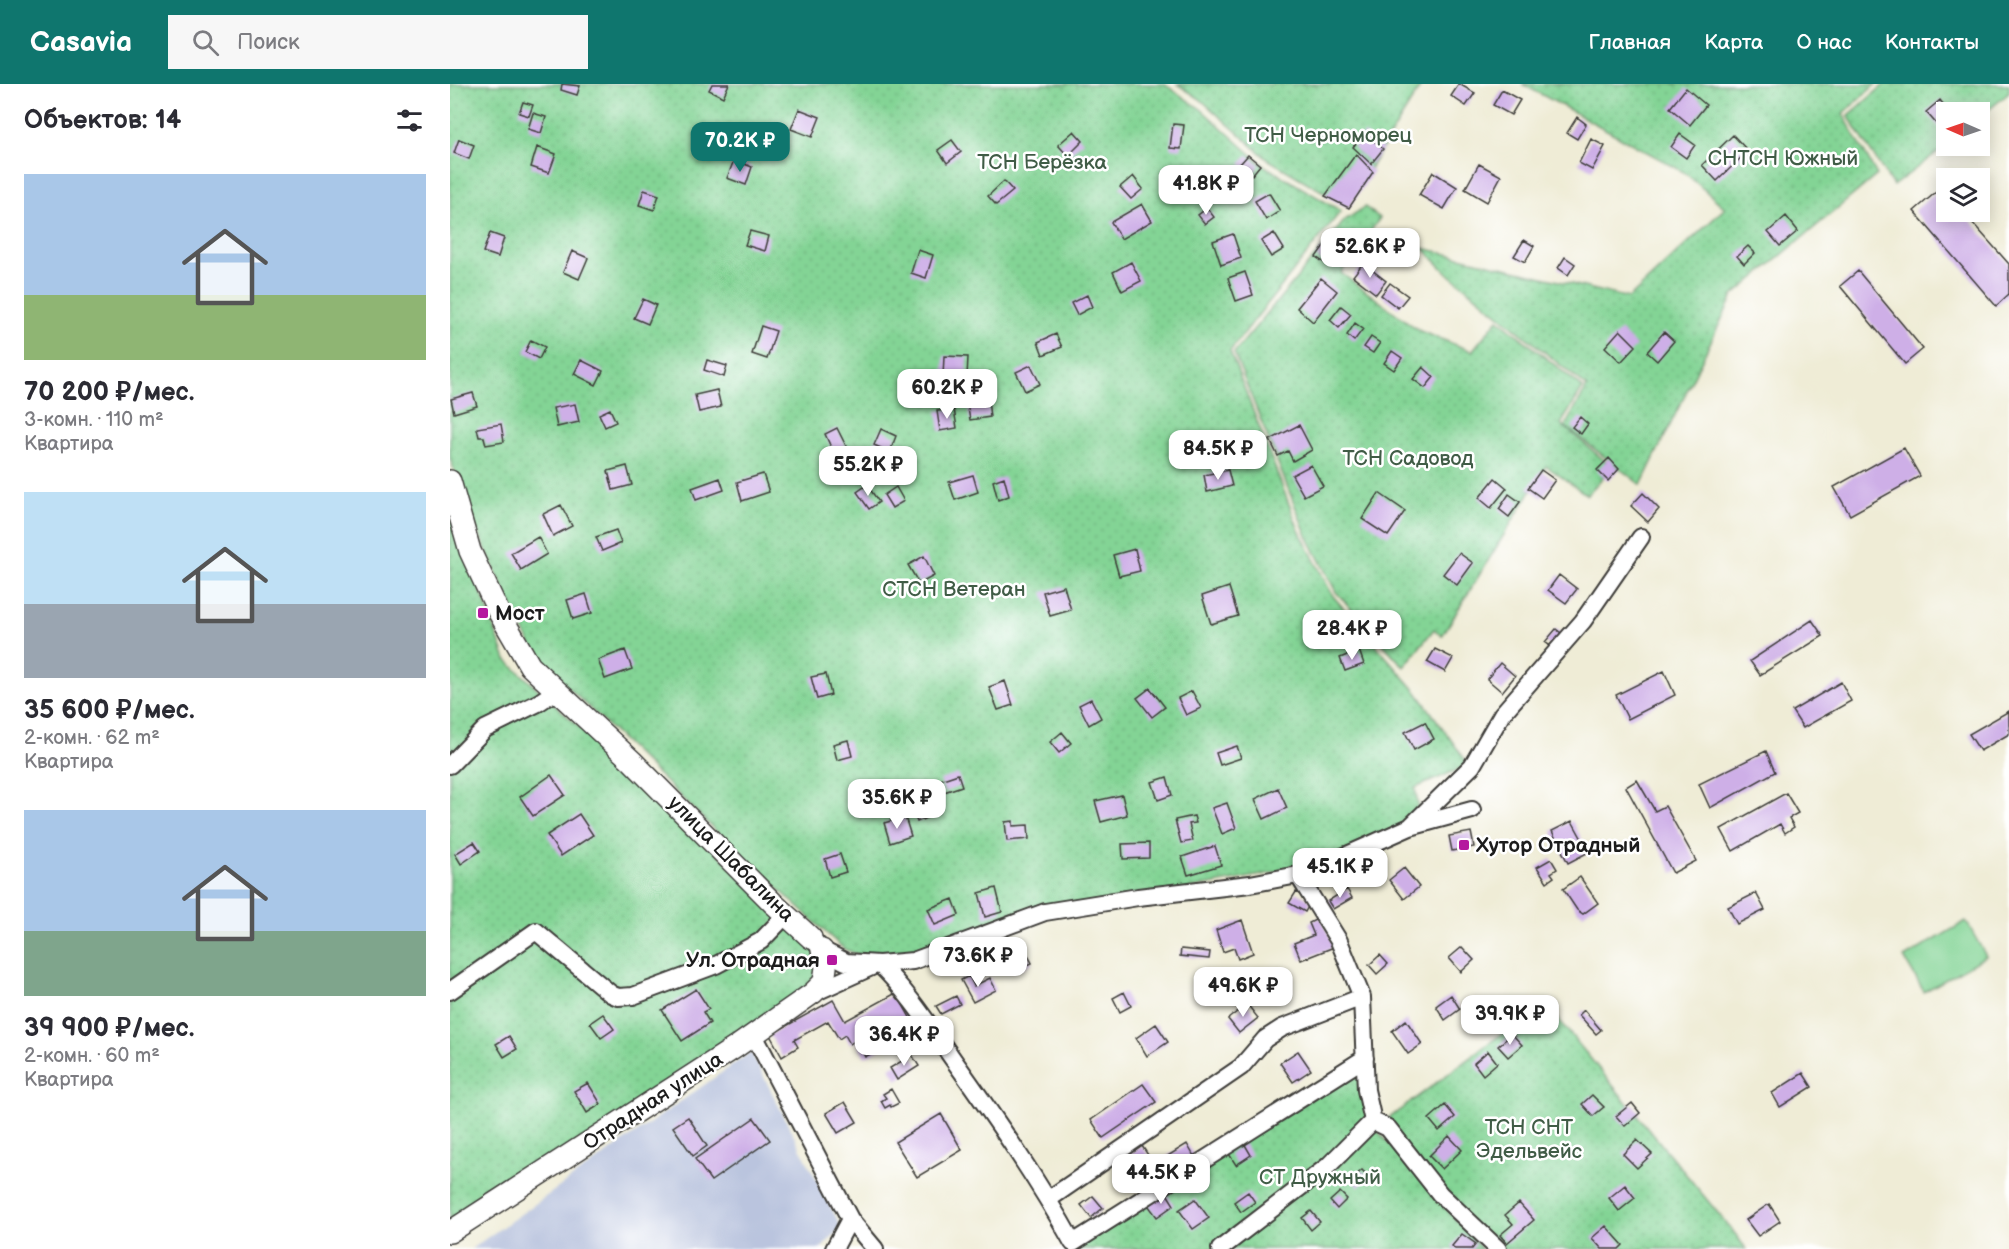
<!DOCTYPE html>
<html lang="ru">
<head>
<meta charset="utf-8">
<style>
  body { margin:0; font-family:"Balsamiq Sans",sans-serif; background:#f7f7f7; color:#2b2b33; height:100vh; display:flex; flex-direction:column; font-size:22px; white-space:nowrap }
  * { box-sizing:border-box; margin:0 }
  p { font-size:20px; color:#7c7c81 }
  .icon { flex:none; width:33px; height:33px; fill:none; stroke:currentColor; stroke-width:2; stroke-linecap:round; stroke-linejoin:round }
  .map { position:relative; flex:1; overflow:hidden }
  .details { display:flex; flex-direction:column; background:#fff; width:450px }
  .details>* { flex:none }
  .needle { width:39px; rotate:272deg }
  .buttons { position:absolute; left:1486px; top:18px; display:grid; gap:12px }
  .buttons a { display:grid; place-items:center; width:54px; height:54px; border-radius:0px; background:#fff; box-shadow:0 3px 15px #0003; font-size:30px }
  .price { position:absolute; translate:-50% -51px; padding:0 14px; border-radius:12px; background:#fff; color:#222; font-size:20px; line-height:39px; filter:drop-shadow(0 2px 3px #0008) }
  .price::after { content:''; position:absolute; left:50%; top:36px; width:18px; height:14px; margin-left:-9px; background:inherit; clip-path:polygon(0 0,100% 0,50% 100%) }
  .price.current { background:#0f766e; color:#fff }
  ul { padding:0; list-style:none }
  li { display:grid; align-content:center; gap:12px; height:318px; padding:0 24px }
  li span { display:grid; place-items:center; height:186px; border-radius:0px; color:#555 }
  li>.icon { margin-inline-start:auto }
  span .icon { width:108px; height:108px; fill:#fffc; stroke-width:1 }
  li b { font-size:26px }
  h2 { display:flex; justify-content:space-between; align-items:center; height:72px; padding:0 24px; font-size:26px }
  header { display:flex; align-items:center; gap:36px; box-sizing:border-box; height:84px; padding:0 30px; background:#0f766e; color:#fff }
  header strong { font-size:28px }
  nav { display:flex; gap:33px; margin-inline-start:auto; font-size:21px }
  .search { width:420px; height:54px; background:#f7f7f7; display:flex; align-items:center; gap:15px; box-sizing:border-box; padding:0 21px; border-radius:0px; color:#7c7c81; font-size:22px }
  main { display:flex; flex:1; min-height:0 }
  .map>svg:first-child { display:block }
  .industrial { fill:#bac4de }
  .grass { fill:#83d495; stroke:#507858; stroke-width:1.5 }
  .garden { fill:url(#garden-dots); stroke:#507858; stroke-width:1.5 }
  .building { fill:#ceafe7 }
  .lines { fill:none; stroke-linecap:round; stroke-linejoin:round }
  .minor-casing { stroke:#3c3b38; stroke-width:20 }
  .major-casing { stroke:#3c3b38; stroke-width:24 }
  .minor { stroke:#fff; stroke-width:16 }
  .major { stroke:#fff; stroke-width:21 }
  .poi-dot { fill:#b5179e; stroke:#fff; stroke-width:2 }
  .labels { text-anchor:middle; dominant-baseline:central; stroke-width:5; stroke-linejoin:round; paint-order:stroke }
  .park-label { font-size:21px; fill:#405c46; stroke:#fff }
  .poi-label { font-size:21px; font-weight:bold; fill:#1c1c1c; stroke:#fff; text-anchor:start }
  .street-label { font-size:21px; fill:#1c1c1c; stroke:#fff }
</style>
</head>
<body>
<header>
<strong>Casavia</strong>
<div class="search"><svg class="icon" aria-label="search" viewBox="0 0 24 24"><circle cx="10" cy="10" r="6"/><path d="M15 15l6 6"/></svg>Поиск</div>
<nav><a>Главная</a><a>Карта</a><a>О нас</a><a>Контакты</a></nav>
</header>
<main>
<section class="details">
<h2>Объектов: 14<svg class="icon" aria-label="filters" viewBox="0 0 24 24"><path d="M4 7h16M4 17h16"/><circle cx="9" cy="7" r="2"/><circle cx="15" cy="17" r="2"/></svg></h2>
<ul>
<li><span style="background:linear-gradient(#a9c7e8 65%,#8fb573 0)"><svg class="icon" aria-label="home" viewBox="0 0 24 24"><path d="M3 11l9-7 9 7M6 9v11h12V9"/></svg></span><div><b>70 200 ₽/мес.</b><p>3-комн. · 110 m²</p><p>Квартира</p></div></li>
<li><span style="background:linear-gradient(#bfe0f5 60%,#9aa5b1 0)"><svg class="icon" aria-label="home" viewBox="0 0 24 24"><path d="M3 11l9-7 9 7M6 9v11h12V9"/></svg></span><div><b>35 600 ₽/мес.</b><p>2-комн. · 62 m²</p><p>Квартира</p></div></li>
<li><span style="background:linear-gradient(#a9c7e8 65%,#7fa58c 0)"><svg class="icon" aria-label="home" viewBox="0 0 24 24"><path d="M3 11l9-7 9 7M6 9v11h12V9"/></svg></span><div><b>39 900 ₽/мес.</b><p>2-комн. · 60 m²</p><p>Квартира</p></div></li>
</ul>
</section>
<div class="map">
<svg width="1559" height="1165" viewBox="0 0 1559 1165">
  <defs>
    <pattern id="garden-dots" width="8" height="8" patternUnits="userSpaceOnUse" patternTransform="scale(1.5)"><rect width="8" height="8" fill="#83d495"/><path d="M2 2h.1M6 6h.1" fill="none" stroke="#71b580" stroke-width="1.8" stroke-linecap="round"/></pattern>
  </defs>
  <rect width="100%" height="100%" fill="#fff"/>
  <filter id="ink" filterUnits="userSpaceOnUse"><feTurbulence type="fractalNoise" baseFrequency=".0167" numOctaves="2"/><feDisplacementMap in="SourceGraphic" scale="12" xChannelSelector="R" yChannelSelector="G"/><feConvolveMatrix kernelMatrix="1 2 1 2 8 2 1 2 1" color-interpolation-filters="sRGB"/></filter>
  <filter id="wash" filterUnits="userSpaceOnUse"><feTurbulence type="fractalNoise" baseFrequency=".008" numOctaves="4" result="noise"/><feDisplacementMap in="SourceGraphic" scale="24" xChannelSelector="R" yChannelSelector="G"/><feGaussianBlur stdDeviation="1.35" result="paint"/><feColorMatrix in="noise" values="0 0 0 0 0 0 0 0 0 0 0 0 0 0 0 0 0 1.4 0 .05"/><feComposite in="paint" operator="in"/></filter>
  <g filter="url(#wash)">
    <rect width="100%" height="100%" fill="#efecd6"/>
    <!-- industrial -->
    <path class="industrial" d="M301,968L391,1143L371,1165H21Z"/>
    <!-- grass -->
    <path class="grass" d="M1516,837L1536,872L1474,908L1454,874Z"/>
    <!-- garden -->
    <path class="garden" d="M0,0H714L751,25L813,81L891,127L780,267L849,446L883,512L966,607L1019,681L965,704L968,721L959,746L895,775L599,832L432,880L394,865L271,752L88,574L65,530L19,428L0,374Z
      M727,0H972L897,122L817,75L750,15Z
      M1072,0H1426L1393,30L1427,91L1283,212L1191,401L1115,342L1137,303L994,186L973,164L1179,214L1275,124L1234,88Z
      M1435,0H1559V9L1530,33V28H1497V61L1443,102L1398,32Z
      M915,123L930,134L891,189L970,247L1022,267L1048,235L1133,304L1111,340L1162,383L1137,411L1096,382L992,552L984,545L954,583L886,508L857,452L784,269L895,136Z
      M0,424L56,576L361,854L376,883L363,909L0,1147Z
      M1094,918L1286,1151L1296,1165H1040L934,1038Z
      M910,982L925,1044L1032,1165H618Z"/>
    <g id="blocks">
      <!-- building -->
      <path class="building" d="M112,0L130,2L127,11L111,6Z
        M262,0H279L273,13L259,6Z
        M1009,0L1025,9L1016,22L1001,12Z
        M1236,4L1256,21L1240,41L1220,24Z
        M1052,6L1070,16L1061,31L1043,21Z
        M1490,16L1499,28H1497V38L1490,44L1476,28Z
        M73,18L83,21L79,32L69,29Z
        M349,25L370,33L362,53L341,45Z
        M83,29L96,33L91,49L78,45Z
        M1127,33L1136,40L1127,55L1117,49Z
        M723,40L734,41L731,65L720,64Z
        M624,47L633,57L618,72L608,61Z
        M915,49L933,65L921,80L903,63Z
        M1230,50L1245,61L1236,74L1221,63Z
        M1283,51L1298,67L1267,97L1252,81Z
        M9,55L24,61L19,75L4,69Z
        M1141,55L1155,62L1142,86L1129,79Z
        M502,56L511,68L497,79L488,66Z
        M87,63L106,70L99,89L81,83Z
        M906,70L923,88L899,124L875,112Z
        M798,71L810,81L802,91L790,80Z
        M284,76L302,83L296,101L277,94Z
        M1029,80L1051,92L1037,118L1015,105Z
        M983,88L1007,103L994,125L969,111Z
        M683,92L693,105L681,115L670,103Z
        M554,97L563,107L546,121L538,112Z
        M1492,103L1497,109V128H1513L1559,180V210L1546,222L1464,127Z
        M194,106L209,111L204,126L189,121Z
        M819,109L830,127L816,136L805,117Z
        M692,120L702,137L671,155L661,138Z
        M757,124L764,133L755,140L748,131Z
        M1336,132L1348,147L1330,162L1318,148Z
        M300,147L319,152L315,167L295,161Z
        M40,149L54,154L48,173L33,168Z
        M824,149L834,165L821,173L811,157Z
        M783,150L791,174L771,181L763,157Z
        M1074,156L1084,162L1075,178L1064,172Z
        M876,159L886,166L876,180L866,173Z
        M1298,162L1305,169L1294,180L1287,172Z
        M468,166L483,171L476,194L461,189Z
        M122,167L138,174L129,195L113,188Z
        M1115,173L1125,180L1118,191L1108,184Z
        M681,178L691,197L672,207L663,188Z
        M913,179L936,197L926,210L903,192Z
        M1408,187L1473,265L1455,280L1390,202Z
        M795,188L803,211L786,217L778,194Z
        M871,194L887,207L863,238L847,224Z
        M940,199L958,212L948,224L931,211Z
        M637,211L642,223L627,231L621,219Z
        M193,215L206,221L198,240L184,234Z
        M891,222L901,230L889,244L880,236Z
        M905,239L913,245L904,257L897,251Z
        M311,242L326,247L317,275L302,270Z
        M1170,246L1186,262L1171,278L1155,263Z
        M1214,248L1224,257L1207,277L1197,268Z
        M606,250L612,263L593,271L588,258Z
        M921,253L930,259L923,269L914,263Z
        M81,256L95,263L89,275L75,268Z
        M942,267L952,274L944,286L934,279Z
        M494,272L518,273L517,293H493Z
        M131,276L153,287L146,301L124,290Z
        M257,276L277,282L274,293L254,286Z
        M581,281L590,300L575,307L566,288Z
        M973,283L984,293L975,304L963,295Z
        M267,306L271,323L249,328L245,311Z
        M23,309L27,322L4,329L1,315Z
        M538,316L540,333L520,336L517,319Z
        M125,320L129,338L107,343L103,324Z
        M160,325L166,338L155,343L149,330Z
        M504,325L507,344L490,347L487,327Z
        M1130,333L1138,340L1131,350L1122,343Z
        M51,340L54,358L36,361L34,353H29L27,344Z
        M849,341L862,366L843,377L838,367L828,372L820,356Z
        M387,344L398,366L385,372L375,350Z
        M431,345L446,352L440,368L424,361Z
        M1454,364L1470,392L1400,431L1384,403Z
        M1159,374L1169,385L1158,397L1147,386Z
        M861,381L873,402L854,412L842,391Z
        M177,382L182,401L163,406L158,387Z
        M778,386L782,402L757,408L754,391Z
        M1091,386L1105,396L1092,414L1078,404Z
        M313,390L319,408L292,417L287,398Z
        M523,391L528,408L505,416L499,398Z
        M554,393L559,412L548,416L543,397Z
        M270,394L274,406L246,416L242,404Z
        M1045,394L1057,404L1041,424L1029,414Z
        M417,401L429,418L419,425L407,408Z
        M446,403L454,417L442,424L434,411Z
        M929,409L955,427L938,452L912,435Z
        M1193,409L1209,425L1198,438L1181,422Z
        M1059,410L1070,418L1059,433L1049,425Z
        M111,421L122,442L103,452L93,430Z
        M166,446L171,459L152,467L146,453Z
        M88,453L97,470L71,486L61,469Z
        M685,465L690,487L669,492L663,471Z
        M1009,469L1023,479L1007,501L993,490Z
        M474,472L484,492L469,500L458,481Z
        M1109,491L1127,505L1116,519L1098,506Z
        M614,502L621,526L600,532L593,508Z
        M779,503L788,532L761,540L752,512Z
        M136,510L142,529L123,535L117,516Z
        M1362,536L1373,552L1310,591L1300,577Z
        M1106,545L1116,553L1106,566L1095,558Z
        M985,565L1003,574L995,588L977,578Z
        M175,566L182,585L155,595L148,576Z
        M909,566L914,580L895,587L890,574Z
        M1050,579L1065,592L1052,608L1037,595Z
        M1214,587L1225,611L1178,635L1166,611Z
        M376,590L381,611L367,615L361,593Z
        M555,597L563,621L548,626L539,603Z
        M1391,598L1401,617L1353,644L1342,627Z
        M700,604L715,623L702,633L687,614Z
        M742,607L751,624L736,631L728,614Z
        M641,615L651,634L639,641L629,621Z
        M1559,627V650L1530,667L1519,650Z
        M975,638L984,655L964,666L955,648Z
        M612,648L621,659L609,669L600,658Z
        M398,656L402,672L387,676L383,660Z
        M787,662L791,674L770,681L766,669Z
        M1316,667L1325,688L1260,724L1249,700Z
        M508,690L512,702L494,708L490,696Z
        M101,691L115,711L83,732L70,713Z
        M717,693L722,711L708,716L702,698Z
        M1187,696L1205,727L1215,722L1246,777L1223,789L1176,703Z
        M462,702L465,709L480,703L490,728L467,738L454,706Z
        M828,704L837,724L814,735L805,715Z
        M1336,709L1348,729L1339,734L1344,743L1335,749L1330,740L1283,767L1271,745Z
        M672,711L677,731L651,738L645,717Z
        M777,719L786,744L772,750L762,724Z
        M129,730L143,751L111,772L97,751Z
        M744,732L746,739L739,740L743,757L731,759L725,736Z
        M455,733L461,752L440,759L434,739Z
        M563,737V742L578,741L579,755L557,757L555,738Z
        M1122,737L1139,768L1118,779L1102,747Z
        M1021,748L1024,763L1002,767L999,752Z
        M24,758L30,767L11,780L5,770Z
        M699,759V774L673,775L672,760Z
        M765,762L771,781L738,791L732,773Z
        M390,770L396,788L380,793L375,775Z
        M1101,775L1107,785L1101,789L1104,793L1097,798L1087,783Z
        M954,784L969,803L954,815L939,796Z
        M1130,793L1148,819L1133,830L1127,826L1113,805Z
        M546,804L552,828L535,833L529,809Z
        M897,805L902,814L883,825L878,817Z
        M846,808L861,817L855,828L839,819Z
        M1306,809L1315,826L1287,840L1278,823Z
        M503,815L509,831L485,841L478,825Z
        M871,833L884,863L851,876L844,859L864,851L859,839Z
        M792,836L803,869L788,875L784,864L773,868L766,846Z
        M570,857L582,879L570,885L559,863Z
        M1012,863L1024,876L1011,888L999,874Z
        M731,865L760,868L759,875L730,872Z
        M930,871L938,880L927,890L919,881Z
        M519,892L524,902L540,894L546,906L523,918L511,896Z
        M246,905L259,925L253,928L260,939L232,957L212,926Z
        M674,908L681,922L670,928L663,914Z
        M446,909L466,944L454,950L451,945L442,950L446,956L415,973L406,956L400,960L395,951L389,955L378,937L344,956L348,963L332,973L320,951L383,916L395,937Z
        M1001,911L1010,925L995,936L986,922Z
        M506,912L510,920L491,930L486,922Z
        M797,920L808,934L789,949L778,935Z
        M1134,926L1151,946L1146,950L1129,931Z
        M153,930L164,945L151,954L140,939Z
        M956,936L972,960L958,970L942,947Z
        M706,940L718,958L697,972L686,954Z
        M1062,950L1072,961L1058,973L1048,962Z
        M59,952L67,965L54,973L46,960Z
        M848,967L861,986L843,998L830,979Z
        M1038,967L1047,979L1033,991L1024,979Z
        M462,971L469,982L447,996L440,984Z
        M1353,989L1362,1003L1330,1023L1322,1009Z
        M138,999L151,1020L137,1029L124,1007Z
        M693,1000L706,1018L653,1054L641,1036Z
        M441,1005L449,1019L441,1023L440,1021L435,1024L431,1017L436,1014L433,1010Z
        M1142,1011L1154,1023L1143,1032L1132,1020Z
        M395,1018L407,1038L388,1049L376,1029Z
        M1182,1019L1190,1029L1175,1042L1166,1032Z
        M995,1021L1005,1033L989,1047L979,1035Z
        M491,1030L512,1066L467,1093L445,1058Z
        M238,1033L257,1062L243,1072L223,1043Z
        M304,1034L320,1056L261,1097L245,1075Z
        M999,1052L1012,1066L992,1085L979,1072Z
        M1187,1056L1202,1070L1187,1084L1173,1070Z
        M794,1059L801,1071L786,1081L779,1070Z
        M737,1060L745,1074L725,1087L716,1073Z
        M692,1062L706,1083L682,1100L667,1079Z
        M912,1086L919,1093L909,1103L902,1095Z
        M1175,1101L1185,1114L1169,1127L1159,1114Z
        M716,1108L724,1121L707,1133L698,1121Z
        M798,1108L805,1118L791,1128L784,1118Z
        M890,1108L897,1115L887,1125L880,1117Z
        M643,1112L653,1124L641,1134L631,1121Z
        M745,1115L759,1134L743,1145L729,1126Z
        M1069,1119L1084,1136L1057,1159L1050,1151L1063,1140L1055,1131Z
        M1319,1120L1330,1137L1308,1152L1296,1136Z
        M861,1127L870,1138L861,1146L852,1134Z
        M1156,1142L1173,1161L1169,1165H1152L1142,1154Z
        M1012,1150L1026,1160L1022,1165H1005L1002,1162Z"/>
    </g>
  </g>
  <g filter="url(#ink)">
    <use href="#blocks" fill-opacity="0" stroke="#3c3b38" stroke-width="1.5"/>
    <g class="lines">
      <!-- minor casing -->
      <g class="minor-casing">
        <path id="minor" d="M0,681L35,645L88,619L106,607
          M961,742L1022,682L1052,630L1133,537L1191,453
          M848,791L889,857L912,913L916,1006L923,1037L938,1044L990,1110L1048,1165
          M366,859L372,866L396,878L429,880L463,877L595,828L688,813L800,800L848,791L868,784L960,743L1022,726
          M429,880C459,909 481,944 505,978C547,1037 588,1096 623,1159L915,974
          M0,907L86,847L161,910L168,913L183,912L266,881L311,857L336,831
          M364,909L426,881
          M304,951L400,1135L384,1165
          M599,1115L791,983L815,955L832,944L912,913
          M400,1135L425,1165
          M770,1165L878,1082L923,1037"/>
      </g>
      <!-- major casing -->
      <g class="major-casing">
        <path id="major" d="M0,397L20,467L48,527L80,582L182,677L324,820L361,854
          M0,1148L286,963L363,909L374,898L376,883L372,866"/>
      </g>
      <!-- minor -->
      <use href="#minor" class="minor"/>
      <!-- major -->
      <use href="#major" class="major"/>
    </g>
  </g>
  <!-- markers -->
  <g class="poi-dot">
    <rect x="27" y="523" width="12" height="12" rx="3"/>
    <rect x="1008" y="755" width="12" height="12" rx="3"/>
    <rect x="376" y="870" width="12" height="12" rx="3"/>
  </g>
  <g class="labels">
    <!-- park labels -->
    <g class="park-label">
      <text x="878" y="51">ТСН Черноморец</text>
      <text x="1333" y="74">СНТСН Южный</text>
      <text x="592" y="78">ТСН Берёзка</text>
      <text x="958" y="374">ТСН Садовод</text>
      <text x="504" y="505">СТСН Ветеран</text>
      <text x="1079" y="1043">ТСН СНТ<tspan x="1079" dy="24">Эдельвейс</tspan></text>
      <text x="870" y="1093">СТ Дружный</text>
    </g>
    <!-- poi labels -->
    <g class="poi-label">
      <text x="45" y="529">Мост</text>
      <text x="1026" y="761">Хутор Отрадный</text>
      <text x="370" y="876" text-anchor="end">Ул. Отрадная</text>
    </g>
    <!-- street labels -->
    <g class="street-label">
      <text transform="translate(281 775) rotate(45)">улица Шабалина</text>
      <text transform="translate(203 1017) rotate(-33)">Отрадная улица</text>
    </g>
  </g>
</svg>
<div class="buttons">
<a><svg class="needle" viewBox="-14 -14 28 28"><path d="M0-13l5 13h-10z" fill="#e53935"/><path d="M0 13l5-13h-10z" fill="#7c7c81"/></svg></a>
<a><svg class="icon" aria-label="layers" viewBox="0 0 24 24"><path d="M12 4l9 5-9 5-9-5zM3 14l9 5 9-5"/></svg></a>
</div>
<b class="price current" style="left:290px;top:89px">70.2K ₽</b>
<b class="price" style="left:756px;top:132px">41.8K ₽</b>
<b class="price" style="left:920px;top:195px">52.6K ₽</b>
<b class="price" style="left:497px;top:336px">60.2K ₽</b>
<b class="price" style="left:768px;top:397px">84.5K ₽</b>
<b class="price" style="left:418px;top:413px">55.2K ₽</b>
<b class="price" style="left:902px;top:577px">28.4K ₽</b>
<b class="price" style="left:447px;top:746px">35.6K ₽</b>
<b class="price" style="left:890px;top:815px">45.1K ₽</b>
<b class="price" style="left:528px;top:904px">73.6K ₽</b>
<b class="price" style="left:793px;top:934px">49.6K ₽</b>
<b class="price" style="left:1060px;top:962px">39.9K ₽</b>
<b class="price" style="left:454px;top:983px">36.4K ₽</b>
<b class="price" style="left:711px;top:1121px">44.5K ₽</b>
</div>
</main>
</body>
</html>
